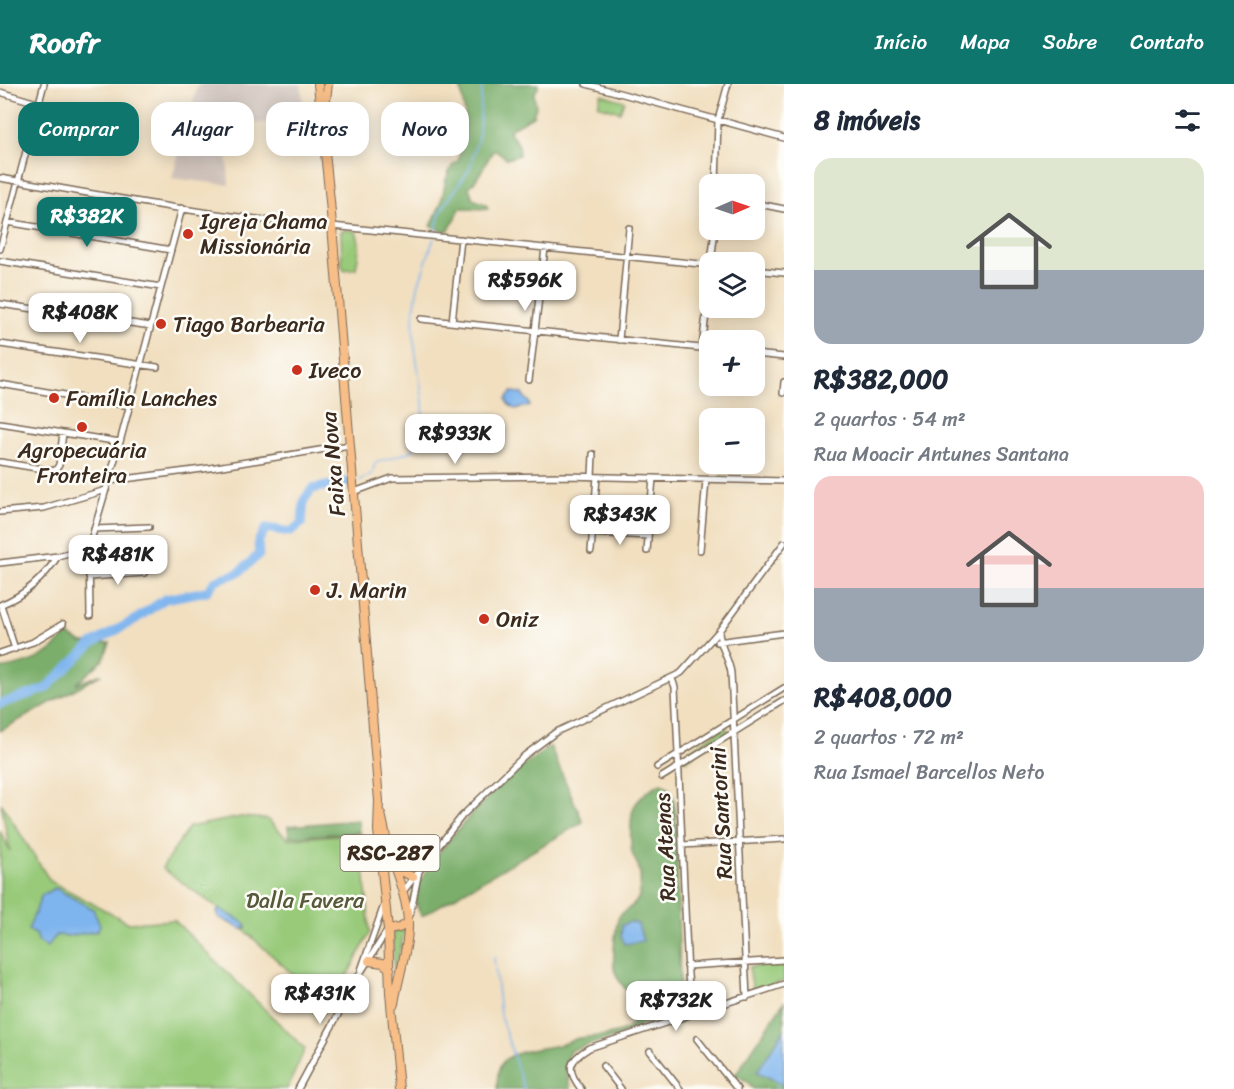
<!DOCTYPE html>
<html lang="pt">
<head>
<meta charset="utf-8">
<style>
  body { margin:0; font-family:Sriracha,sans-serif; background:#f2f2f3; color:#1f2937; height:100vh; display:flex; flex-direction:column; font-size:22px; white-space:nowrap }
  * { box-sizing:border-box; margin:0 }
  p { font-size:20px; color:#747a83 }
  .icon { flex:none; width:33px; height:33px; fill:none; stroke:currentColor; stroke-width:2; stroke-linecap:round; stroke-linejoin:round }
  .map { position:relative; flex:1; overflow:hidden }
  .sheet { display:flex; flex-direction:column; background:#fff; width:450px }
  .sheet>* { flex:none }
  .top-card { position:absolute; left:18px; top:18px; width:570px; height:54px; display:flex; gap:12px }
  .needle { width:39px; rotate:88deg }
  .buttons { position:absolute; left:699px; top:90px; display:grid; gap:12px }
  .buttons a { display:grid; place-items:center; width:66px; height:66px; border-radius:12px; background:#fff; box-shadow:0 3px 15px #0003; font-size:30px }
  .price { position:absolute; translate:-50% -51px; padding:0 14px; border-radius:12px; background:#fff; color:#222; font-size:20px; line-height:39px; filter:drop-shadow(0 2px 3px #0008) }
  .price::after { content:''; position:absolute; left:50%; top:36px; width:18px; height:14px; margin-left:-9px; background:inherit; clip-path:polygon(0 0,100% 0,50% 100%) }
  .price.current { background:#0f766e; color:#fff }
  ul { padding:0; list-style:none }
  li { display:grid; align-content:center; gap:12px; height:318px; padding:0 30px }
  li span { display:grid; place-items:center; height:186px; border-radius:18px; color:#555 }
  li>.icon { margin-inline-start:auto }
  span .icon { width:108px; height:108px; fill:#fffc; stroke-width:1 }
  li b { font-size:26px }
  h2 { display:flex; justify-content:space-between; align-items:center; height:72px; padding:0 30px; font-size:26px }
  .pill { padding:0 21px; border-radius:18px; background:#fff; box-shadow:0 3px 15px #0003; font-size:21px; line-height:54px }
  .pill.current { background:#0f766e; color:#fff }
  header { display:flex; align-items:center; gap:36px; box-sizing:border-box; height:84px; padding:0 30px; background:#0f766e; color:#fff }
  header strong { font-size:28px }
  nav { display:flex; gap:33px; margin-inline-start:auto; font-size:21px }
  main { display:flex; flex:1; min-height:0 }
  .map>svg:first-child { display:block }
  .industrial { fill:#cec1b9 }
  .green { fill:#98ca7a; stroke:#6a7a4c; stroke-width:1.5 }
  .forest { fill:#7aae6a; stroke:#5a6c44; stroke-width:1.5 }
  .water { fill:#7fb5ee; stroke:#5d7086; stroke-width:1.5 }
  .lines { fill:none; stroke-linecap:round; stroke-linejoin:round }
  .stream { stroke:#7fb5ee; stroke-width:1.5 }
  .river { stroke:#7fb5ee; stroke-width:9 }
  .minor-casing { stroke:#7b6957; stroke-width:8 }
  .highway-casing { stroke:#7b6957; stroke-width:10 }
  .minor { stroke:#fff; stroke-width:5 }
  .highway { stroke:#f7be88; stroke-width:8 }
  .poi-dot { fill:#c8321e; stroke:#fdfcf7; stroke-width:2 }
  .labels { text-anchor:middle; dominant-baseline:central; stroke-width:5; stroke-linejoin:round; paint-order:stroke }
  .shield { fill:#fdfcf7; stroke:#75695f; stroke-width:1.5 }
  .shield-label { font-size:21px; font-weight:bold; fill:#3b2a1e }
  .poi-label { font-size:22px; fill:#3b2a1e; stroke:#fdfcf7; text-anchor:start }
  .street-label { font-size:22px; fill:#3b2a1e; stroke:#fdfcf7 }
  .park-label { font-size:22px; fill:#575a3a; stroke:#fdfcf7 }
</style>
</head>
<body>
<header>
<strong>Roofr</strong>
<nav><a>Início</a><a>Mapa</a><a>Sobre</a><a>Contato</a></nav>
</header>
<main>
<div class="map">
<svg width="784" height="1005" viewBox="0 0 784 1005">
  <rect width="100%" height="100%" fill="#fdfcf7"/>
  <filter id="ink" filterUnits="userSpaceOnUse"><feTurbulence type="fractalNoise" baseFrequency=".0167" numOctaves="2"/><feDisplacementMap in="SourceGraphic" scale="12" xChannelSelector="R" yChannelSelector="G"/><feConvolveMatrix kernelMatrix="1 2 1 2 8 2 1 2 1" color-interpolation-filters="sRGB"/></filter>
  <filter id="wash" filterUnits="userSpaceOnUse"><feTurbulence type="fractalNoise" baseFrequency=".008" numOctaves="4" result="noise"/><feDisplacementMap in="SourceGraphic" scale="24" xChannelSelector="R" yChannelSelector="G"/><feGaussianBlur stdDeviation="1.35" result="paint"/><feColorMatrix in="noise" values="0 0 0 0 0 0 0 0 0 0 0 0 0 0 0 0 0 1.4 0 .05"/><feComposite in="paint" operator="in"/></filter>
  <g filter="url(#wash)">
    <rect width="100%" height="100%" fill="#f1dfc0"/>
    <!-- industrial -->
    <path class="industrial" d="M198,0H301L305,40H294L293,37L230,41L226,53L229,101L172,94Z"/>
    <!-- green -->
    <path class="green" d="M601,10L624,17L620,28L598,21Z
      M346,146L355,147C362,158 358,172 356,184L344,186L342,180L341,147Z
      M724,644H727L729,648L686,676L683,675L682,671Z
      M1,719L50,797L129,839L174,836L305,965L287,1005H0V747L10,767Z
      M241,733L267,735L288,755L361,749L370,849L334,916L317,900L311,907L244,846L246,844L162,784L189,743Z
      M405,845L394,890L393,849Z
      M784,880V897L753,907L749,883Z"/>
    <!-- forest -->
    <path class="forest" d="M460,0H538V4L534,9L536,23L533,32L513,43L509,48L519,61V71L507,75L496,66L493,67C486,77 479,96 469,103L473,115L486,120L488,125L459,124L456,134L448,147L441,146L431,142L441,119L446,95L452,82L458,77L464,53L465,31Z
      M67,550L82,559H110L103,576L76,600L102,590L0,647V585C28,580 49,574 67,550Z
      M550,662L583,738L422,832C418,827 415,818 416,811C418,785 485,714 506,696C520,684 535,674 550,662Z
      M661,699C675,704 674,720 676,734L680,903L686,914L687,920C677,933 659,935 645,940C636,944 628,949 619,952C603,957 586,961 570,967L565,980L570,1005H497C497,997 497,986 502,979C513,965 546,965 562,960C568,959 573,955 579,954C594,952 637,953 636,929C636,911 617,901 614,884C613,876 615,837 620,831C626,825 636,822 639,812C640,805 641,791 639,785C638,779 633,774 632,768C630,759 630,731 634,723C639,714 651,703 661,699Z
      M358,736L359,748L289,753L288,742Z
      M784,918V946L758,988L784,1000V1005H753L747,997L735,991Z"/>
    <!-- water -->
    <path class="water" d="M512,308L521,309L529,318L530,322L515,325L508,320L506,315Z
      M55,804L93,825L100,841L97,847L67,852L56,851L47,863L39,858L36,850L28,846L42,811Z
      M220,825L246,840V844L241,845L218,833L217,827Z
      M631,838L638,840L643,857L625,860L621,852L622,841Z
      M784,946V1000L757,988Z"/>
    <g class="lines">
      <!-- stream -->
      <path class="stream" d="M435,150L440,128L469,86L479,50L482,0
        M360,396L372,390L375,379L406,369L416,364L424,344L423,318L414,258L413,233L418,202L434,154
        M494,873L500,931L524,1005
        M776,1005L778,999"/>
      <!-- river -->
      <path class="river" d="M0,620L45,605L92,560L136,535L165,515L207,507L216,496L238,489L259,471L258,458L266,444L290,448L302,439L304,416L312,405L346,398"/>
    </g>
  </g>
  <g filter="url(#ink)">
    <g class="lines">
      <!-- minor casing -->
      <g class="minor-casing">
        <path id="minor" d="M586,0L784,54
          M0,8L57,25
          M0,94C110,112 220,135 332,142L710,181
          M716,100L718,36L728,0
          M754,119L784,125
          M7,138L171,166
          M0,165L44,0
          M0,177L161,203
          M711,178L715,146
          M754,186L784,189
          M0,220L151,242
          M421,235L710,265
          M452,238L461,155
          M619,256L629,144
          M0,260L157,283
          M702,264L710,196
          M754,270L784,273
          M529,296L545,164
          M0,300L130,322
          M783,309L784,298
          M0,339L120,358
          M0,378L55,387L59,381L63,349
          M592,393L593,370
          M109,397L210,384L350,361
          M354,408L392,394L564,392L784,397
          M0,428L44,424L106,406
          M94,445L149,443
          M593,449L648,452
          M700,466L706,396
          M591,467L597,393
          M647,467L653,394
          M0,479L58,472L89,463
          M89,493L144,489
          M0,521C25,511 44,494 58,472
          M1,521L15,565
          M90,532L89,463L120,358L182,124
          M719,547C719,562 729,574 731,589L747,913
          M717,558L784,549
          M0,569L33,558L63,540
          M672,595L675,603L688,891L692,930
          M657,683L784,604
          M662,693L784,617
          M682,761L784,755
          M402,809L462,732L524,672L556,648L681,589L719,547L784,459
          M410,831L419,787
          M687,882L784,876
          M361,886L384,821
          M697,955L737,1005
          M650,967L680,1005
          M603,982L621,1005
          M298,1005L361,888L387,847
          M581,1005C566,985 568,977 589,964L784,900"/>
      </g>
      <!-- highway casing -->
      <g class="highway-casing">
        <path id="highway" d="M318,0L330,117L379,717L378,746L388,846L390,909L399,1005
          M324,32L328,0
          M381,730C384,742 386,754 389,766C396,790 407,813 408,838C409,863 398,894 394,920
          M395,780L399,786L413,793
          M388,846L399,844L408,839
          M369,877L383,879L390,885"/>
      </g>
      <!-- minor -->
      <use href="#minor" class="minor"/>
      <!-- highway -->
      <use href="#highway" class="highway"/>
    </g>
  </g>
  <!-- markers -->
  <g class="poi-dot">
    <circle cx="188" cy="150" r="6"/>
    <circle cx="161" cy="240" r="6"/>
    <circle cx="297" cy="286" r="6"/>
    <circle cx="54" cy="314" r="6"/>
    <circle cx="82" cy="343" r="6"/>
    <circle cx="315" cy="506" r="6"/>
    <circle cx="484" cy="535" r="6"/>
  </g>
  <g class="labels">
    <!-- shield labels -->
    <rect class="shield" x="340.5" y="751" width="99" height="36" rx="4.5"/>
    <g class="shield-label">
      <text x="390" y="769">RSC-287</text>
    </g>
    <!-- poi labels -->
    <g class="poi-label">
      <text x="200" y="137">Igreja Chama<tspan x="200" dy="25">Missionária</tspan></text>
      <text x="173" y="240">Tiago Barbearia</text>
      <text x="309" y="286">Iveco</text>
      <text x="66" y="314">Família Lanches</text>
      <text x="82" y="366" text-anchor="middle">Agropecuária<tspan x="82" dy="25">Fronteira</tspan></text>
      <text x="327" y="506">J. Marin</text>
      <text x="496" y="535">Oniz</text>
    </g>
    <!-- street labels -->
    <g class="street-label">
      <text transform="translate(333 380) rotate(-95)">Faixa Nova</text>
      <text transform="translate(721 729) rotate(-93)">Rua Santorini</text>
      <text transform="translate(665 763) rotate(-93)">Rua Atenas</text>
    </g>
    <!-- park labels -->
    <g class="park-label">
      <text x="305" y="816">Dalla Favera</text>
    </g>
  </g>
</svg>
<div class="buttons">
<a><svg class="needle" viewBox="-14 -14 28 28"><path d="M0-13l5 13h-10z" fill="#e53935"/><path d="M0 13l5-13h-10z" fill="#747a83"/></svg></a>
<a><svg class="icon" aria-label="layers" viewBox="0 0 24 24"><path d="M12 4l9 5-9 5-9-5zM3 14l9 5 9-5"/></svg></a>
<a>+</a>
<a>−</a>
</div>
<b class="price current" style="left:87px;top:164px">R$382K</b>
<b class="price" style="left:525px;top:228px">R$596K</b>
<b class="price" style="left:80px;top:260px">R$408K</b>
<b class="price" style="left:455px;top:381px">R$933K</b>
<b class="price" style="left:620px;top:462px">R$343K</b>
<b class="price" style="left:118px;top:502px">R$481K</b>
<b class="price" style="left:320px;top:941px">R$431K</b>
<b class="price" style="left:676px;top:948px">R$732K</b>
<div class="top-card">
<a class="pill current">Comprar</a>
<a class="pill">Alugar</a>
<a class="pill">Filtros</a>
<a class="pill">Novo</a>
</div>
</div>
<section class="sheet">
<h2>8 imóveis<svg class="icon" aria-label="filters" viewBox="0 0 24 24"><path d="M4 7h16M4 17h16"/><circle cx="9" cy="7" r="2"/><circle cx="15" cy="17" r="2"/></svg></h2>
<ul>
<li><span style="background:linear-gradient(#dfe7d0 60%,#9aa5b1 0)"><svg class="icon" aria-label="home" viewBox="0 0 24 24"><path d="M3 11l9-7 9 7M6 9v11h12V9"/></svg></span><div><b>R$382,000</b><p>2 quartos · 54 m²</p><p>Rua Moacir Antunes Santana</p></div></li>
<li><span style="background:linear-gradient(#f6c9c9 60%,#9aa5b1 0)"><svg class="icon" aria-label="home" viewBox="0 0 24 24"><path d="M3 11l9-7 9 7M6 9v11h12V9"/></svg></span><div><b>R$408,000</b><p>2 quartos · 72 m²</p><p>Rua Ismael Barcellos Neto</p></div></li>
</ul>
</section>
</main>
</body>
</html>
